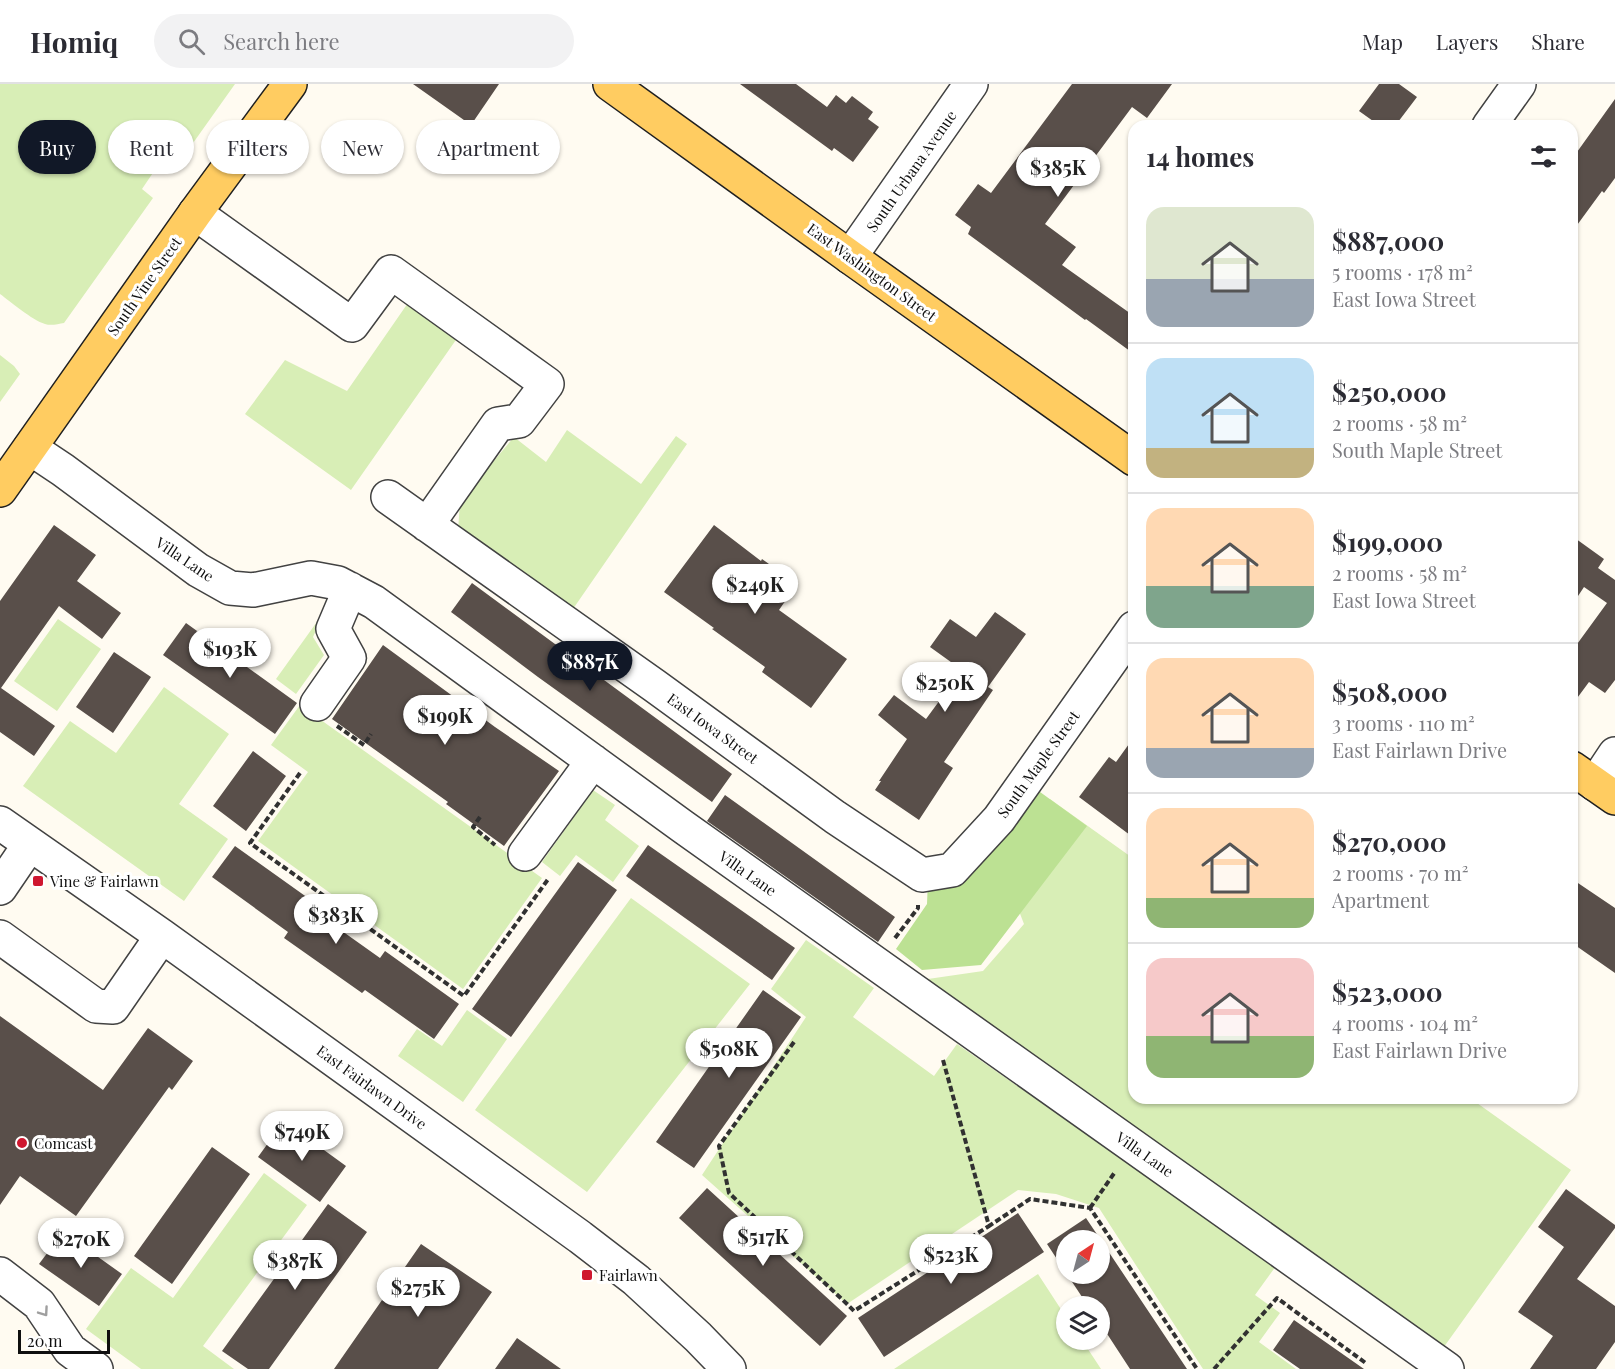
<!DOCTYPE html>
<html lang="en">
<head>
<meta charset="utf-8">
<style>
  body { margin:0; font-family:"Playfair Display",serif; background:#f2f2f3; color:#2b2b33; height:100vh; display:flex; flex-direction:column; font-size:22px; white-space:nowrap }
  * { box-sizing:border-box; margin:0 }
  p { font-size:20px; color:#7c7c81 }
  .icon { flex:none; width:33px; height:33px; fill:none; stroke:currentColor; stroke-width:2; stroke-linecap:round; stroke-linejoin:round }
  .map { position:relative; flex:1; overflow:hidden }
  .sheet { position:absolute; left:1128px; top:36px; width:450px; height:984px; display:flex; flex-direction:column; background:#fff; border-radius:18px; box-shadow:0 2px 4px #0004 }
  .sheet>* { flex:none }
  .banner { position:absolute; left:18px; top:36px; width:570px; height:54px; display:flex; gap:12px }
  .needle { width:39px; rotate:36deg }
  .tools { position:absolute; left:1056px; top:1146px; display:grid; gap:12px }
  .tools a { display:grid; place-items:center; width:54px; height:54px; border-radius:50%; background:#fff; box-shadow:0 2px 4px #0004; font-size:30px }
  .scale { position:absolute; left:18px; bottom:15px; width:92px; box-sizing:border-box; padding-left:6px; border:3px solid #0f0f0f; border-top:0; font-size:16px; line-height:21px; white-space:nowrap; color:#0f0f0f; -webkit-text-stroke:4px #fff; paint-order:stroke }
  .price { position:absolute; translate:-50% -51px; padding:0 14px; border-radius:21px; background:#fff; color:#222; font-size:20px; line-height:39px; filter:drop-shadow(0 2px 3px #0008) }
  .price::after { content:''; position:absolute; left:50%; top:36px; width:18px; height:14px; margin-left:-9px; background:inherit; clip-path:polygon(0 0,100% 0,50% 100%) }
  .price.current { background:#111827; color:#fff }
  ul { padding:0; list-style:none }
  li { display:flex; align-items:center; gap:18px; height:150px; padding:0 18px }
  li+li { border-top:2px solid #e1e1e2 }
  li span { display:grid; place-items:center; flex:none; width:168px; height:120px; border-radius:18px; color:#555 }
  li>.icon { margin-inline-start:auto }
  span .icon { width:72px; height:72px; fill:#fffc; stroke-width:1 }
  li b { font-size:26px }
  h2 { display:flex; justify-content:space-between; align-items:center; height:72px; padding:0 18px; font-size:26px }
  .chip { padding:0 21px; border-radius:27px; background:#fff; box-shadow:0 2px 4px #0004; font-size:21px; line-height:54px }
  .chip.current { background:#111827; color:#fff }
  header { display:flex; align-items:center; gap:36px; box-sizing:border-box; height:84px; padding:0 30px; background:#fff; border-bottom:2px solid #e1e1e2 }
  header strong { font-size:28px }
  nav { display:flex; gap:33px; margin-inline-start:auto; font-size:21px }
  .search { width:420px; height:54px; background:#f2f2f3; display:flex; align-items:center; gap:15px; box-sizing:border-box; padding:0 21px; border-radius:33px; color:#7c7c81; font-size:22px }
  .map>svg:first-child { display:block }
  .green { fill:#d8eeb6 }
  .forest { fill:#bce193 }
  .building { fill:#594f4a; fill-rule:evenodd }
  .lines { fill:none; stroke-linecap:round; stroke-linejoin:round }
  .minor-casing { stroke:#424242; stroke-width:36 }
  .major-casing { stroke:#202020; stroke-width:36 }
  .path { stroke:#313131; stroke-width:4; stroke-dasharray:6 3; stroke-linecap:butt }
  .minor { stroke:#fff; stroke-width:33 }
  .major { stroke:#ffcc61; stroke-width:33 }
  .oneway { stroke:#9f9f9f }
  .poi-dot { fill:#cf172f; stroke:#fff; stroke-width:2 }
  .labels { text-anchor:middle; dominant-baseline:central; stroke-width:6; stroke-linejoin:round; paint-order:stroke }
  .street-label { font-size:15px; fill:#0f0f0f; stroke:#fff }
  .poi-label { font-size:15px; fill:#0f0f0f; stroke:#fff; text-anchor:start }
</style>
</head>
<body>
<header>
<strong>Homiq</strong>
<div class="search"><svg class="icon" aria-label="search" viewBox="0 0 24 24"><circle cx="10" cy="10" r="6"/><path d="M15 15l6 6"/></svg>Search here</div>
<nav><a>Map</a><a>Layers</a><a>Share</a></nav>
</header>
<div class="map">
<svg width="1615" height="1285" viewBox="0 0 1615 1285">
  <rect width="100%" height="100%" fill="#fffbf1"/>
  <!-- green -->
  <path class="green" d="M0,0H235L176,83L163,74L142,105L153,114L64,239C58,240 51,242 45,240C32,236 11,218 0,210Z
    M410,216L458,253L351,406L245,330L285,276L347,307Z
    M0,271L14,282L20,290L0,318Z
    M567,346L641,400L676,352L687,360L564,538L457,463L460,417L514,353L546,378Z
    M324,528L313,553L324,571L296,610L276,595Z
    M58,535L101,565L57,627L14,597Z
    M164,603L229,650L179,720L228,755L184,817L23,702L70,637L116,669Z
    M300,621L542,794L463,905L258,757L308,688L271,661Z
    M593,706L615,721L605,736L639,762L613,798L576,771L560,792L542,778Z
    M1050,715L1134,775V1014H1470L1571,1086L1441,1267L921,896L983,887L1024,840L1002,783Z
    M631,814L750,900L587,1108L475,1026Z
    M806,856L874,904L853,933L934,992L957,960L1276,1182L1255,1211L1280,1229L1259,1258L1296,1285H1203L1099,1124L1056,1110L1018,1106L847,1220L702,1091L806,933L771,905Z
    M467,926L507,955L463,1018L398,972L417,945L442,962Z
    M264,1089L307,1121L203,1262L234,1285H141L86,1245L131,1184L173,1214Z
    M1038,1190L1066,1233V1256H1082L1101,1285H894Z"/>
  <!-- forest -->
  <path class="forest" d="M1029,700L1087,742L981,881L922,886L896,865L927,820L928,795Z"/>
  <!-- building -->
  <path class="building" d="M413,0H499L471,41Z
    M740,0H796L827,23L836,11L846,19L852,12L873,28L868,35L879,43L853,78L834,64L832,67Z
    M1072,0H1172L1147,34L1132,23L1045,140L1076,163L1062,181L1134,232V270L1086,235L1085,236L968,150L971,143L955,131L978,100L991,109Z
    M1379,0H1399L1417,13L1395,42H1380L1359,27Z
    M1615,15V94L1604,109L1602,107L1572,148V75Z
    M54,441L96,471L77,497L121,529L102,555L59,522L1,604L55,642L34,672L0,648V517Z
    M714,441L761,477L762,475L797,500L779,526L847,575L811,624L762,588L765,583L712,545L714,544L664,508Z
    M1572,452L1604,475L1598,484L1615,496V596L1605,609L1589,598L1572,621V567L1607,519L1584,503L1572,521Z
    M472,499L732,690L712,718L538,593L451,528Z
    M995,528L1026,550L988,603L993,606L944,678L953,684L919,736L875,706L881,697H879L907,655L878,631L894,611L926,635L962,586L930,563L950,535L976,553Z
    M186,539L297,619L275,650L163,571Z
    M383,561L495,643L559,687L504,762L446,720L448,718L332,635Z
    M114,568L151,593L113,649L76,623Z
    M1134,653V754L1079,713L1109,673L1116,678Z
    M253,667L286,692L246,747L213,722Z
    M725,711L895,833L878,858L707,737Z
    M648,761L795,864L772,896L626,792Z
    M235,762L315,819L311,825L380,874L385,867L459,920L434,955L365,906L362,909L284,854L288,848L212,793Z
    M578,778L617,806L511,953L472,925Z
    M1572,795L1615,824V889L1572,859Z
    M763,906L801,933L694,1084L656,1058Z
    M0,932L103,1006L148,944L193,977L172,1006L169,1003L76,1132L20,1092L0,1121Z
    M284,1037L346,1082L320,1118L258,1073Z
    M212,1063L250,1090L172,1200L134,1172Z
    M707,1104L847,1232L820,1262L679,1134Z
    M1566,1105L1615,1141V1144L1577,1195L1615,1222V1258L1596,1285H1530L1553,1252L1518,1228L1564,1163L1538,1143Z
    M328,1120L367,1148L269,1285H248L222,1267Z
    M1018,1129L1044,1168L884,1273L858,1234Z
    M1086,1134L1187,1285H1130L1100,1239V1222H1088L1047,1160ZM1066,1156H1100V1190H1066Z
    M63,1148L122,1190L99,1222L39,1180Z
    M421,1160L492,1208L438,1285H334Z
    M1294,1236L1364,1285H1300L1273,1266Z
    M517,1254L561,1285H495Z"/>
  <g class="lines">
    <!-- minor casing -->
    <g class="minor-casing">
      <path id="minor" d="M1489,42L1519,0
        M195,129L352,241L391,188L547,300L519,337L498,340L427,441
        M850,173L971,0
        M30,364L63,386L198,486L230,504L253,506L311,494L338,499L374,518L682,742L1447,1285
        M388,413L655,602L835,733L922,791L952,786L999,735L1134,544
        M317,620L349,574L333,545L350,505
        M1595,700L1615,670
        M0,739L162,852L580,1153L636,1196L698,1253L729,1285
        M525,770L593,677
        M0,804L30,760
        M0,853L96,922L113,923L162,852
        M0,1190L39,1220L70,1266L96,1285"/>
    </g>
    <!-- major casing -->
    <g class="major-casing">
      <path id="major" d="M610,0L850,173L1134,375
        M0,406L195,129L290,0
        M1572,684L1615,714"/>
    </g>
    <!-- path -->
    <path class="path" d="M337,642L364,661L371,650
      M300,689L250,759L464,912L549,794
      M480,733L473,743L495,761
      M895,854L918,824V821
      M794,958L719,1062L729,1109L847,1220L854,1227L989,1142
      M943,976L989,1142L1030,1115L1090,1124L1197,1285
      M1090,1124L1115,1088
      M1214,1285L1277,1214L1367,1280"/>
    <!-- minor -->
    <use href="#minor" class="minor"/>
    <!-- major -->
    <use href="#major" class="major"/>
  </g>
  <!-- one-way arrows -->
  <defs><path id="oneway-chevron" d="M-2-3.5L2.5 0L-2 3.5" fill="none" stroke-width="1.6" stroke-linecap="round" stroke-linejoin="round" transform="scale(1.5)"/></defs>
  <use class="oneway" href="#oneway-chevron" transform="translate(44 1228) rotate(55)"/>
  <!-- markers -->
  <g class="poi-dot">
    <rect x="32" y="791" width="12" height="12" rx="3"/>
    <circle cx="22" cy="1059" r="6"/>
    <rect x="581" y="1185" width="12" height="12" rx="3"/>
  </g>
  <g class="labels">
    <!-- street labels -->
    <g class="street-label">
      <text transform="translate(911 87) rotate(-55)">South Urbana Avenue</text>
      <text transform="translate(872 188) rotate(36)">East Washington Street</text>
      <text transform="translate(144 202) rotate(-55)">South Vine Street</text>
      <text transform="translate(185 475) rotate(34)">Villa Lane</text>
      <text transform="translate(713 644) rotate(36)">East Iowa Street</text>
      <text transform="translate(1038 680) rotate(-54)">South Maple Street</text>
      <text transform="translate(748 789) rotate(35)">Villa Lane</text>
      <text transform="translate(372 1003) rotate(36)">East Fairlawn Drive</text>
      <text transform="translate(1145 1070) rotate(35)">Villa Lane</text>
    </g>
    <!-- poi labels -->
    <g class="poi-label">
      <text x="50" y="797">Vine &amp; Fairlawn</text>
      <text x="34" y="1059">Comcast</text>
      <text x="599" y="1191">Fairlawn</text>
    </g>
  </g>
</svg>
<div class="tools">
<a><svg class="needle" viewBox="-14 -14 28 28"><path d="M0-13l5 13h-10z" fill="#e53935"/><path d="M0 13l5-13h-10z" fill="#7c7c81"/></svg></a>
<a><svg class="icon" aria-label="layers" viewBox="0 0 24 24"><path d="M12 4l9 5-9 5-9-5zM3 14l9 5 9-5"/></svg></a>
</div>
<div class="scale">20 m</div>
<b class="price" style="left:1058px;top:114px">$385K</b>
<b class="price" style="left:755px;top:531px">$249K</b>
<b class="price" style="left:230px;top:595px">$193K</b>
<b class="price current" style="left:590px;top:608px">$887K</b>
<b class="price" style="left:945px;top:629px">$250K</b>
<b class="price" style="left:445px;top:662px">$199K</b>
<b class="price" style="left:336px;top:861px">$383K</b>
<b class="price" style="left:729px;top:995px">$508K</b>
<b class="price" style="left:302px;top:1078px">$749K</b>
<b class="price" style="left:763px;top:1183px">$517K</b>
<b class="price" style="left:81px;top:1185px">$270K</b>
<b class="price" style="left:951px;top:1201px">$523K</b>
<b class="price" style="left:295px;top:1207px">$387K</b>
<b class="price" style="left:418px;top:1234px">$275K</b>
<div class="banner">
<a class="chip current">Buy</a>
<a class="chip">Rent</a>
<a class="chip">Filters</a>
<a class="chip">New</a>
<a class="chip">Apartment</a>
</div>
<section class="sheet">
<h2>14 homes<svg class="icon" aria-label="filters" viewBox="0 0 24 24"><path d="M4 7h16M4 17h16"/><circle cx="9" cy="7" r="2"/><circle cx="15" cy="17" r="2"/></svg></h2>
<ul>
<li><span style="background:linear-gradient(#dfe7d0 60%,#9aa5b1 0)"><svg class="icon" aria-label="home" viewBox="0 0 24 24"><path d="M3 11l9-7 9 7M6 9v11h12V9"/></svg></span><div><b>$887,000</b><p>5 rooms · 178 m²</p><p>East Iowa Street</p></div></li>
<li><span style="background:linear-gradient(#bfe0f5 75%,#c2b280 0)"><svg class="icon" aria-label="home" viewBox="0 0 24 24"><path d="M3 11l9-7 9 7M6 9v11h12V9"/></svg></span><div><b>$250,000</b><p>2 rooms · 58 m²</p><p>South Maple Street</p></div></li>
<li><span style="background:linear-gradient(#ffd9b3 65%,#7fa58c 0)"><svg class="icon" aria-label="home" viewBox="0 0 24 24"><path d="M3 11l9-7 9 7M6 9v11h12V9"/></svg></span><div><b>$199,000</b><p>2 rooms · 58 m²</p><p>East Iowa Street</p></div></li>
<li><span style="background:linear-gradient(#ffd9b3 75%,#9aa5b1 0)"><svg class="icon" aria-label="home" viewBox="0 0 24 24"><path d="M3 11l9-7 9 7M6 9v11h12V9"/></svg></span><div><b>$508,000</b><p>3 rooms · 110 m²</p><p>East Fairlawn Drive</p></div></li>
<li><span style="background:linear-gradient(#ffd9b3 75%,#8fb573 0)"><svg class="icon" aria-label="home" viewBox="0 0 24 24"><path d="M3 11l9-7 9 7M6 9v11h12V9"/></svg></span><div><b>$270,000</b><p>2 rooms · 70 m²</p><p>Apartment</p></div></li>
<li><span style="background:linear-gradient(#f6c9c9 65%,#8fb573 0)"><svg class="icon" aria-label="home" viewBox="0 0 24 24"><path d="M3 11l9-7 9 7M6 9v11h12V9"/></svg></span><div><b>$523,000</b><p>4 rooms · 104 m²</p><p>East Fairlawn Drive</p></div></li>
</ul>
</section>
</div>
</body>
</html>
